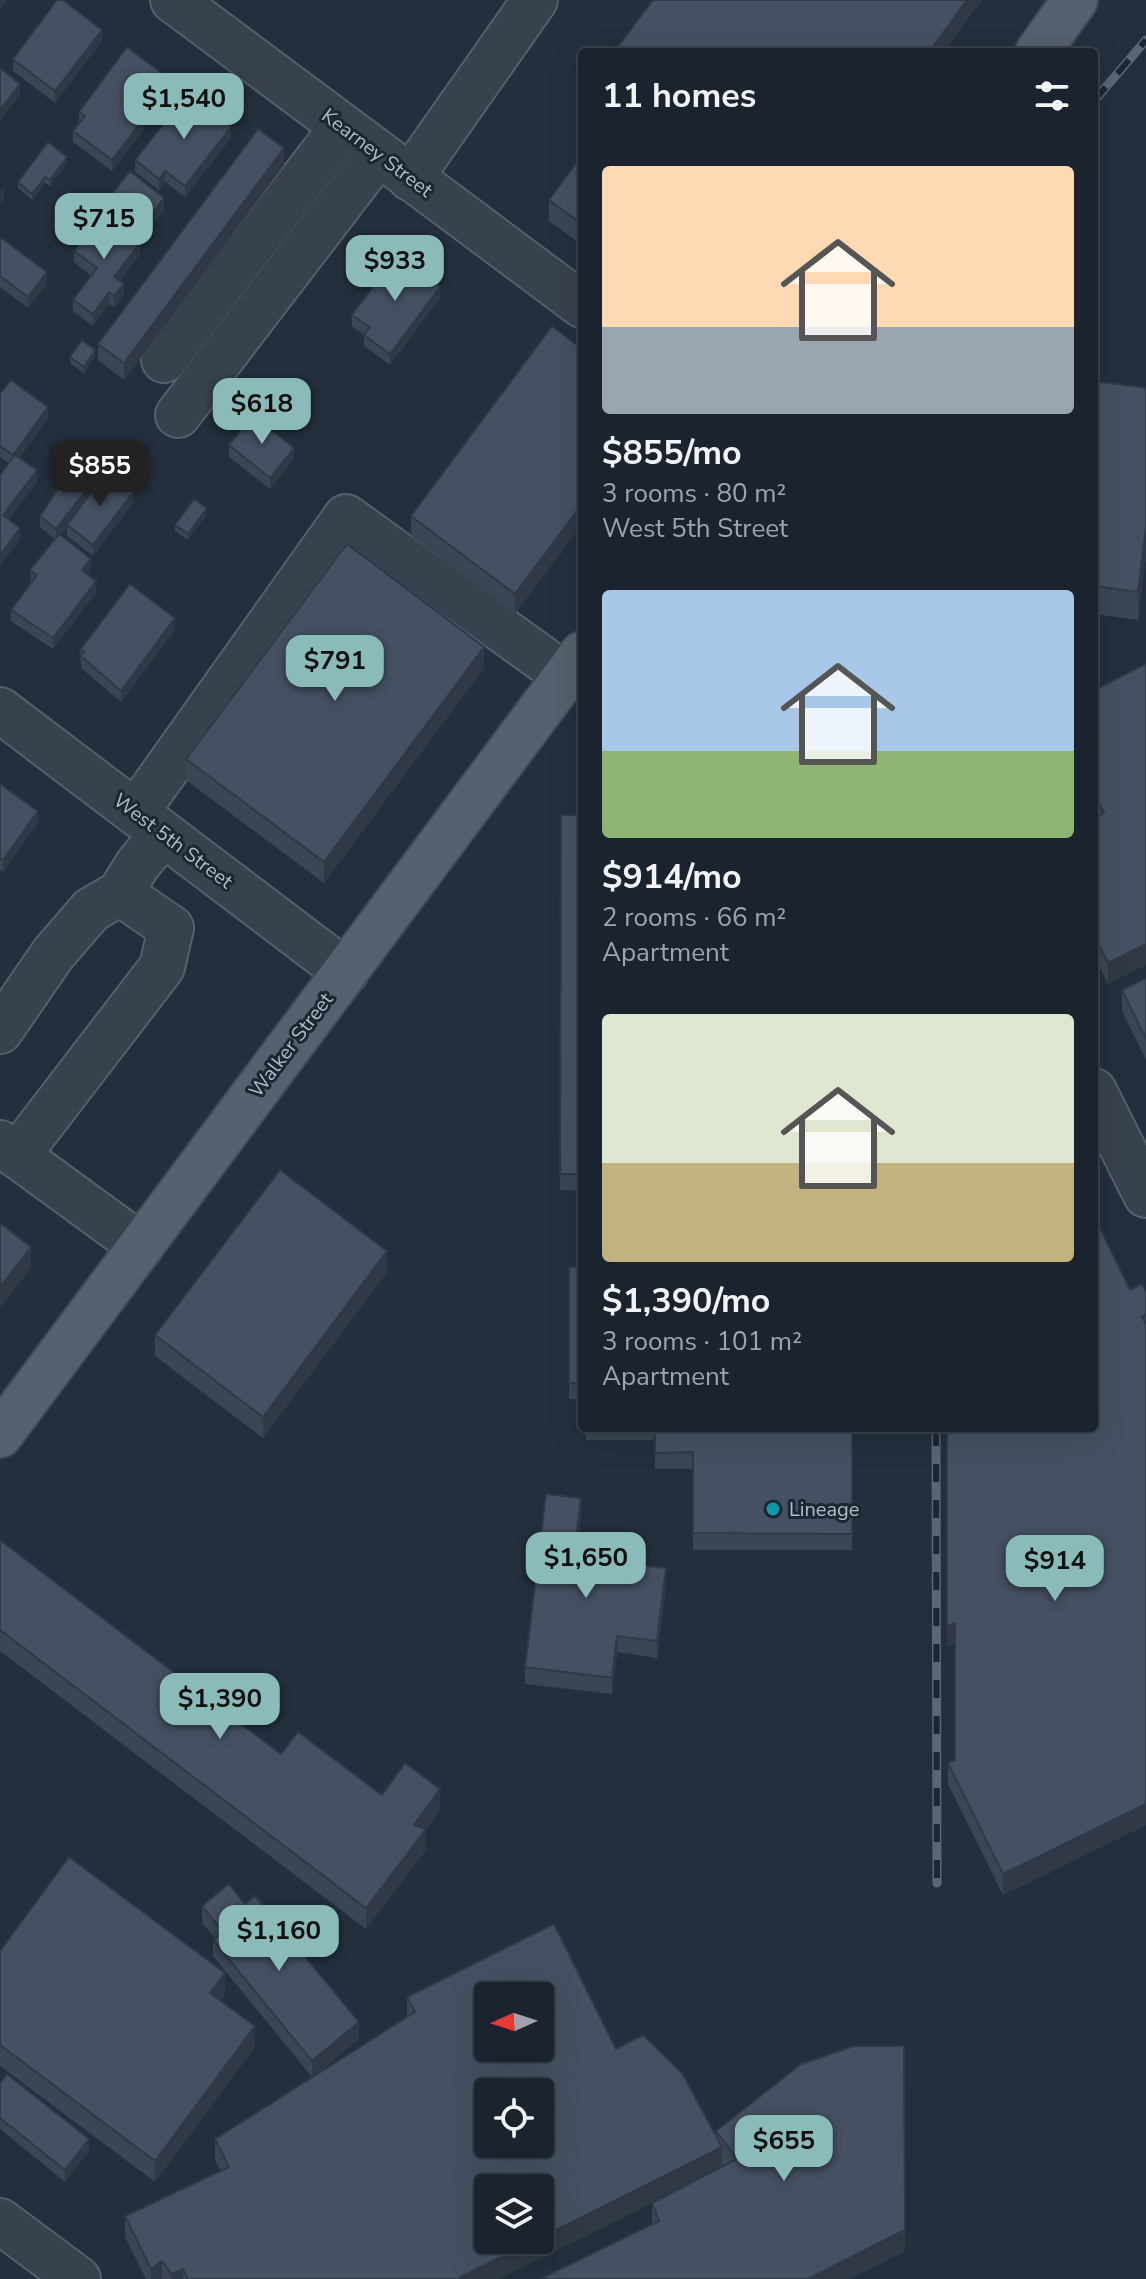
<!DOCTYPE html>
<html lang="en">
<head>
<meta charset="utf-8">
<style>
  body { margin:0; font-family:"Nunito Sans",sans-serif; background:#242b36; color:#f1f3f6; height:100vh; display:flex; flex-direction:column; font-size:30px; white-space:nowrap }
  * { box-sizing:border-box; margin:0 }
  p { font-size:26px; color:#a0a4aa }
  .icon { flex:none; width:44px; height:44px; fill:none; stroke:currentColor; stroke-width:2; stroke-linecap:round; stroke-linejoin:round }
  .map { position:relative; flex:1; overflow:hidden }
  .sheet { position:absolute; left:578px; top:48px; width:520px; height:1384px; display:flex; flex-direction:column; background:#1b232e; border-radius:8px; box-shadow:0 8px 32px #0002,0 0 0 2px #39404a }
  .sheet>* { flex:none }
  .needle { width:52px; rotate:267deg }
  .controls { position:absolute; left:474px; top:1982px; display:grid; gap:16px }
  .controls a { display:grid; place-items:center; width:80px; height:80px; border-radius:8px; background:#1b232e; box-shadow:0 8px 32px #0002,0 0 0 2px #39404a; font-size:40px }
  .price { position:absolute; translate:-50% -68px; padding:0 18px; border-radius:16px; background:#8bbbb9; color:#111; font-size:26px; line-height:52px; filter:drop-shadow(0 2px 4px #0008) }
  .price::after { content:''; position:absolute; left:50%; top:48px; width:24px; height:18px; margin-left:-12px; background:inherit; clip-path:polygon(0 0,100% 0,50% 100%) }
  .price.current { background:#222; color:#fff }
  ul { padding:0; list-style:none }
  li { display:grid; align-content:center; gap:16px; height:424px; padding:0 24px }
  li span { display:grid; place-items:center; height:248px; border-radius:8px; color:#555 }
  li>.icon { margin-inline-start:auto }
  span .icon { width:144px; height:144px; fill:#fffc; stroke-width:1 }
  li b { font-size:34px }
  h2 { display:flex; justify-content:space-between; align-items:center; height:96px; padding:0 24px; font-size:34px }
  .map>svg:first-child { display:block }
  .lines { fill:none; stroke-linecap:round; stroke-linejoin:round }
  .minor-casing { stroke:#565f6c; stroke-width:48 }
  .major-casing { stroke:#414a57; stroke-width:48 }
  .minor { stroke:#38414e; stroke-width:44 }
  .major { stroke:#56606e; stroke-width:44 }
  .rail-casing { stroke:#5a6575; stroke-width:9 }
  .rail { stroke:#1d2633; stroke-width:6; stroke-dasharray:18; stroke-linecap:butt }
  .wall { fill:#3b4654 }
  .shaded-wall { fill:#303945 }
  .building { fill:#455162; stroke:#303945; stroke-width:2; fill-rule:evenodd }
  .culture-dot { fill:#0f9aa8; stroke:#1d2633; stroke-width:3 }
  .labels { text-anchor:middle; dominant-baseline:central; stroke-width:6; stroke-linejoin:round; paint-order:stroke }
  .street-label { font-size:20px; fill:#b4bcc9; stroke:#1d2633 }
  .poi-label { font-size:20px; fill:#b4bcc9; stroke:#1d2633; text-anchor:start }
</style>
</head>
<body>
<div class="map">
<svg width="1146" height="2279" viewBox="0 0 1146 2279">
  <rect width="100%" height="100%" fill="#242f3e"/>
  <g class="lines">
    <!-- minor casing -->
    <g class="minor-casing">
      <path id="minor" d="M173,0L582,305
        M410,178L535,0
        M164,360L342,128
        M178,415L378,154
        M0,710L346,972
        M136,812L346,517L566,676
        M0,1031L53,954L91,910L120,893L138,864L163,834
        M1094,1091L1146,1195
        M0,1143L141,1246
        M17,1156L162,967L171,928L120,893
        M0,2221L78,2279"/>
    </g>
    <!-- major casing -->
    <g class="major-casing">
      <path id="major" d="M1038,52L1075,0
        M0,1435L582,654"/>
    </g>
    <!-- minor -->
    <use href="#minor" class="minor"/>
    <!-- major -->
    <use href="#major" class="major"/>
    <!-- rail casing -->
    <g class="rail-casing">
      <path id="rail" d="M1094,101L1146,40
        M936,1428L937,1883"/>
    </g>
    <!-- rail -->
    <use href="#rail" class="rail"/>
  </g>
  <!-- wall -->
  <path class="wall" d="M102,41L55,103L13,71V59Z
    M172,92L112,171L73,142V131L79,123V112Z
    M231,138L185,197L165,182L159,190L135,172V160Z
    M582,155V245L549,221V200Z
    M67,163L50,186L45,183L32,200L18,188V182Z
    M284,165L124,380L98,360V344Z
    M105,203L164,210L139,242L105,215Z
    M0,237L47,284L28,308L0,287Z
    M74,251L140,254L120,281L124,295L114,307L109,304L93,326L73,311V300L91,276L74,262Z
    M440,298L390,365L364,346V335L352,326V315Z
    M552,326L515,614L411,536V516Z
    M95,356L84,373L70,363V357Z
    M1094,381L1146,388V556L1138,620L1094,614Z
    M0,394L48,419L19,458L37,482L9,519L20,539L0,566L9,463L0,457Z
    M229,445L294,459L270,489L229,457Z
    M100,480L134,502L93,556L67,536V527L60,535L91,570L87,575L96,593L53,649L11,621V610L31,582L30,570L55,539L40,527V516Z
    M207,514L188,540L175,531V525Z
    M175,630L121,702L81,668L80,650Z
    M1146,664L1108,984L1094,956V818L1096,817L1094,813V690Z
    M484,668L324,883L186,780V759Z
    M0,784L38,823L3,872L0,870Z
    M561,815H582V1191L560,1190Z
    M1146,978V1060L1122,1011V990Z
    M569,1267H582V1399H569Z
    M387,1272L263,1438L155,1356V1335Z
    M1130,1290L1146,1292V1825L1003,1895L948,1784V1763L955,1760V1643L947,1647V1428Z
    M586,1428H852V1550H693V1469H655V1440H586Z
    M581,1515L576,1557L666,1585L657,1658L617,1652L612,1694L525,1684V1667Z
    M0,1540L281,1754L382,1795L440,1810L426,1830V1850L366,1929L0,1651Z
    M202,1906L359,2039L313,2077L407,2018V1997L616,2049L716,2137V2131L905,2251L652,2225V2203L499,2279H146L125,2237V2216L221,2171L215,2160V2139L312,2077L213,1956V1940L215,1938L202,1923Z
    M0,1951L225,1994L220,2001L255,2047L155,2182L0,2066Z
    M0,2083L89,2151L65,2182L0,2129Z"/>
  <!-- shaded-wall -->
  <path class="shaded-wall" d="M0,0H8L0,11Z
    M967,0H982L944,52H929Z
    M102,30V41L55,103V91Z
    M172,81V92L112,171V160Z
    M20,84V95L0,121V110Z
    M231,127V138L185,197V186Z
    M284,148V165L124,380V363Z
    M67,157V163L50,186V180Z
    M165,171V182L159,190V179Z
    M45,177V183L32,200V194Z
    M4,187V199L0,204V192Z
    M164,198V210L139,242V230Z
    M140,243V254L114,288V277Z
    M47,272V284L28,308V297Z
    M124,284V295L114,307V296Z
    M440,287V298L390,365V354Z
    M109,292V304L93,326V314Z
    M95,350V356L84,373V367Z
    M48,407V419L13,467V455Z
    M294,448V459L270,489V478Z
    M37,470V482L3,526V515Z
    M100,472V484L56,540V529Z
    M134,491V502L93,556V545Z
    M582,504V525L515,614V594Z
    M207,508V514L188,540V534Z
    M20,528V539L0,566V555Z
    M1146,528V556L1138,620V592Z
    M91,559V570L82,582V570Z
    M96,581V593L53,649V638Z
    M175,618V630L121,702V691Z
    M484,647V668L324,883V862Z
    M38,811V823L3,872V860Z
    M1146,944V965L1108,984V963Z
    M31,1247V1268L0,1308V1287Z
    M387,1251V1272L263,1438V1417Z
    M581,1498V1515L574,1574V1557Z
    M666,1568V1585L657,1658V1641Z
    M955,1623V1643L947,1647V1626Z
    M617,1636V1652L612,1694V1678Z
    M440,1789V1810L426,1830V1850L366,1929V1908L414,1825Z
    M1146,1804V1825L1003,1895V1874Z
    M225,1973V1994L210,2014V1993Z
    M359,2022V2039L312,2077V2061Z
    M255,2026V2047L155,2182V2161Z
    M89,2139V2151L65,2182V2170Z
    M722,2147V2168L499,2279H457L535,2240H540V2238Z
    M905,2230V2251L850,2279H808Z
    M162,2261V2279H151V2269Z
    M183,2269V2279H172V2274Z"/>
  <!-- building -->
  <path class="building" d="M57,0H63L102,30L55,91L13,59Z
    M653,0H967L929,52H614Z
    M127,47L172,81L112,160L73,131L85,116L79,112Z
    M0,68L20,84L0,110Z
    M188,93L231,127L185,186L165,171L159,179L135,160Z
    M258,129L284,148L124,363L98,344Z
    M48,142L67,157L50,180L45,177L32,194L18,182Z
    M582,155V224L549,200Z
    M130,171L164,198L139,230L105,203Z
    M102,214L140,243L114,277L124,284L114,296L109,292L93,314L73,300L97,268L74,251Z
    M0,237L47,272L28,297L0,276Z
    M397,254L440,287L390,354L364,335L370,327L352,315Z
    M552,326L582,349V504L515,594L411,516Z
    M82,340L95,350L84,367L70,357Z
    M11,380L48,407L13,455L0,446V394Z
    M1094,381L1146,388V528L1138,592L1094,586Z
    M253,415L294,448L270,478L229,445Z
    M15,455L37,470L3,515L20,528L0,555V475Z
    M79,457L100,472L56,529L40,516Z
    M107,471L134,491L93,545L67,525Z
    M194,499L207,508L188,534L175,525Z
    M59,534L91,559L82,570L96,581L53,638L11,610L37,575L30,570Z
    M347,544L484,647L324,862L186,759Z
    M130,584L175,618L121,691L81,656L84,652L80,650Z
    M1146,664V944L1108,963L1094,935V818L1104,813L1094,792V690Z
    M0,784L38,811L3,860L0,858Z
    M561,815H582V1174H560Z
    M1146,978V1039L1122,990Z
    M280,1170L387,1251L263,1417L155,1335Z
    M1094,1216L1130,1290L1142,1284L1146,1292V1315L1142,1317L1146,1324V1804L1003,1874L948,1763L955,1760V1623L947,1626V1428H1094Z
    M0,1223L31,1247L0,1287Z
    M569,1267H582V1383H569Z
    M655,1428H852V1534L693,1533V1452L655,1453Z
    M546,1494L581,1498L574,1557L666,1568L657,1641L617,1636L612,1678L525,1667Z
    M0,1540L281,1754L298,1732L382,1795L405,1763L440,1789L414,1825L426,1829L366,1908L0,1630Z
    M69,1857L225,1973L210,1993L255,2026L155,2161L0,2045V1951Z
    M229,1884L245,1904L255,1896L359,2022L312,2061L213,1940L223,1932L202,1906Z
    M554,1924L616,2049L643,2035L682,2073L722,2147L540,2238V2188H488V2240H535L457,2279H188L183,2269L172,2274L162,2261L151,2269L125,2216L229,2167L215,2139L415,2012L407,1997ZM488,1996H540V2048H488ZM488,2092H540V2144H488Z
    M854,2046H904L905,2230L808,2279H540L659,2221L652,2203L737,2159L716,2131L801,2064Z
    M7,2074L89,2139L65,2170L0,2118V2083Z"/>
  <!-- markers -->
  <circle class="culture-dot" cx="773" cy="1509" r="8"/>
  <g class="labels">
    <!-- street labels -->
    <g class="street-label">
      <text transform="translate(377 153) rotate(37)">Kearney Street</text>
      <text transform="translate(173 841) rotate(37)">West 5th Street</text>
      <text transform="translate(291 1045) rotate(-53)">Walker Street</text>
    </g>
    <!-- poi labels -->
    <g class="poi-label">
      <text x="789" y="1509">Lineage</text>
    </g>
  </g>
</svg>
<div class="controls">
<a><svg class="needle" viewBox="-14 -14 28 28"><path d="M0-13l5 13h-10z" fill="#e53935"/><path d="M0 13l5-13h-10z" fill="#a0a4aa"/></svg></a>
<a><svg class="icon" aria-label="locate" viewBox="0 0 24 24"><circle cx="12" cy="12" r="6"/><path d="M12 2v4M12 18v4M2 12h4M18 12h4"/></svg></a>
<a><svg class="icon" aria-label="layers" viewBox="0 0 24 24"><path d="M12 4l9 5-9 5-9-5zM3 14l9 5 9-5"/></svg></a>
</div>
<b class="price" style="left:184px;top:141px">$1,540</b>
<b class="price" style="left:104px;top:261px">$715</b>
<b class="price" style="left:395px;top:303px">$933</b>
<b class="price" style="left:262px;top:446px">$618</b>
<b class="price current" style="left:100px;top:508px">$855</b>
<b class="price" style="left:335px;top:703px">$791</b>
<b class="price" style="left:586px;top:1600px">$1,650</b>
<b class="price" style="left:1055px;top:1603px">$914</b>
<b class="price" style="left:220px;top:1741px">$1,390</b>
<b class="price" style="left:279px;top:1973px">$1,160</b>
<b class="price" style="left:784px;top:2183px">$655</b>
<section class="sheet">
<h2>11 homes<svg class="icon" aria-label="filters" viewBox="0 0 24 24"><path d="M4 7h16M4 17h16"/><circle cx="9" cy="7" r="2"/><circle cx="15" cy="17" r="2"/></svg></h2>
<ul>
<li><span style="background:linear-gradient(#ffd9b3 65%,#9aa5b1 0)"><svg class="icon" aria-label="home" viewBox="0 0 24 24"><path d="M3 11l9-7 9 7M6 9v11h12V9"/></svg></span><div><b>$855/mo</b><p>3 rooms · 80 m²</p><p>West 5th Street</p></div></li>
<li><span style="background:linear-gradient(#a9c7e8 65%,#8fb573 0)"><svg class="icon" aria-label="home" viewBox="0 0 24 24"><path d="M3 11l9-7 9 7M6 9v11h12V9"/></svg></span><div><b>$914/mo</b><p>2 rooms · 66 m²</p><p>Apartment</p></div></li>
<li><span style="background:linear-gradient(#dfe7d0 60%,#c2b280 0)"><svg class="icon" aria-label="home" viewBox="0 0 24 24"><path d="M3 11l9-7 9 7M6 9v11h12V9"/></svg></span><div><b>$1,390/mo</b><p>3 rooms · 101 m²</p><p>Apartment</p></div></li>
</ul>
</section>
</div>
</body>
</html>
